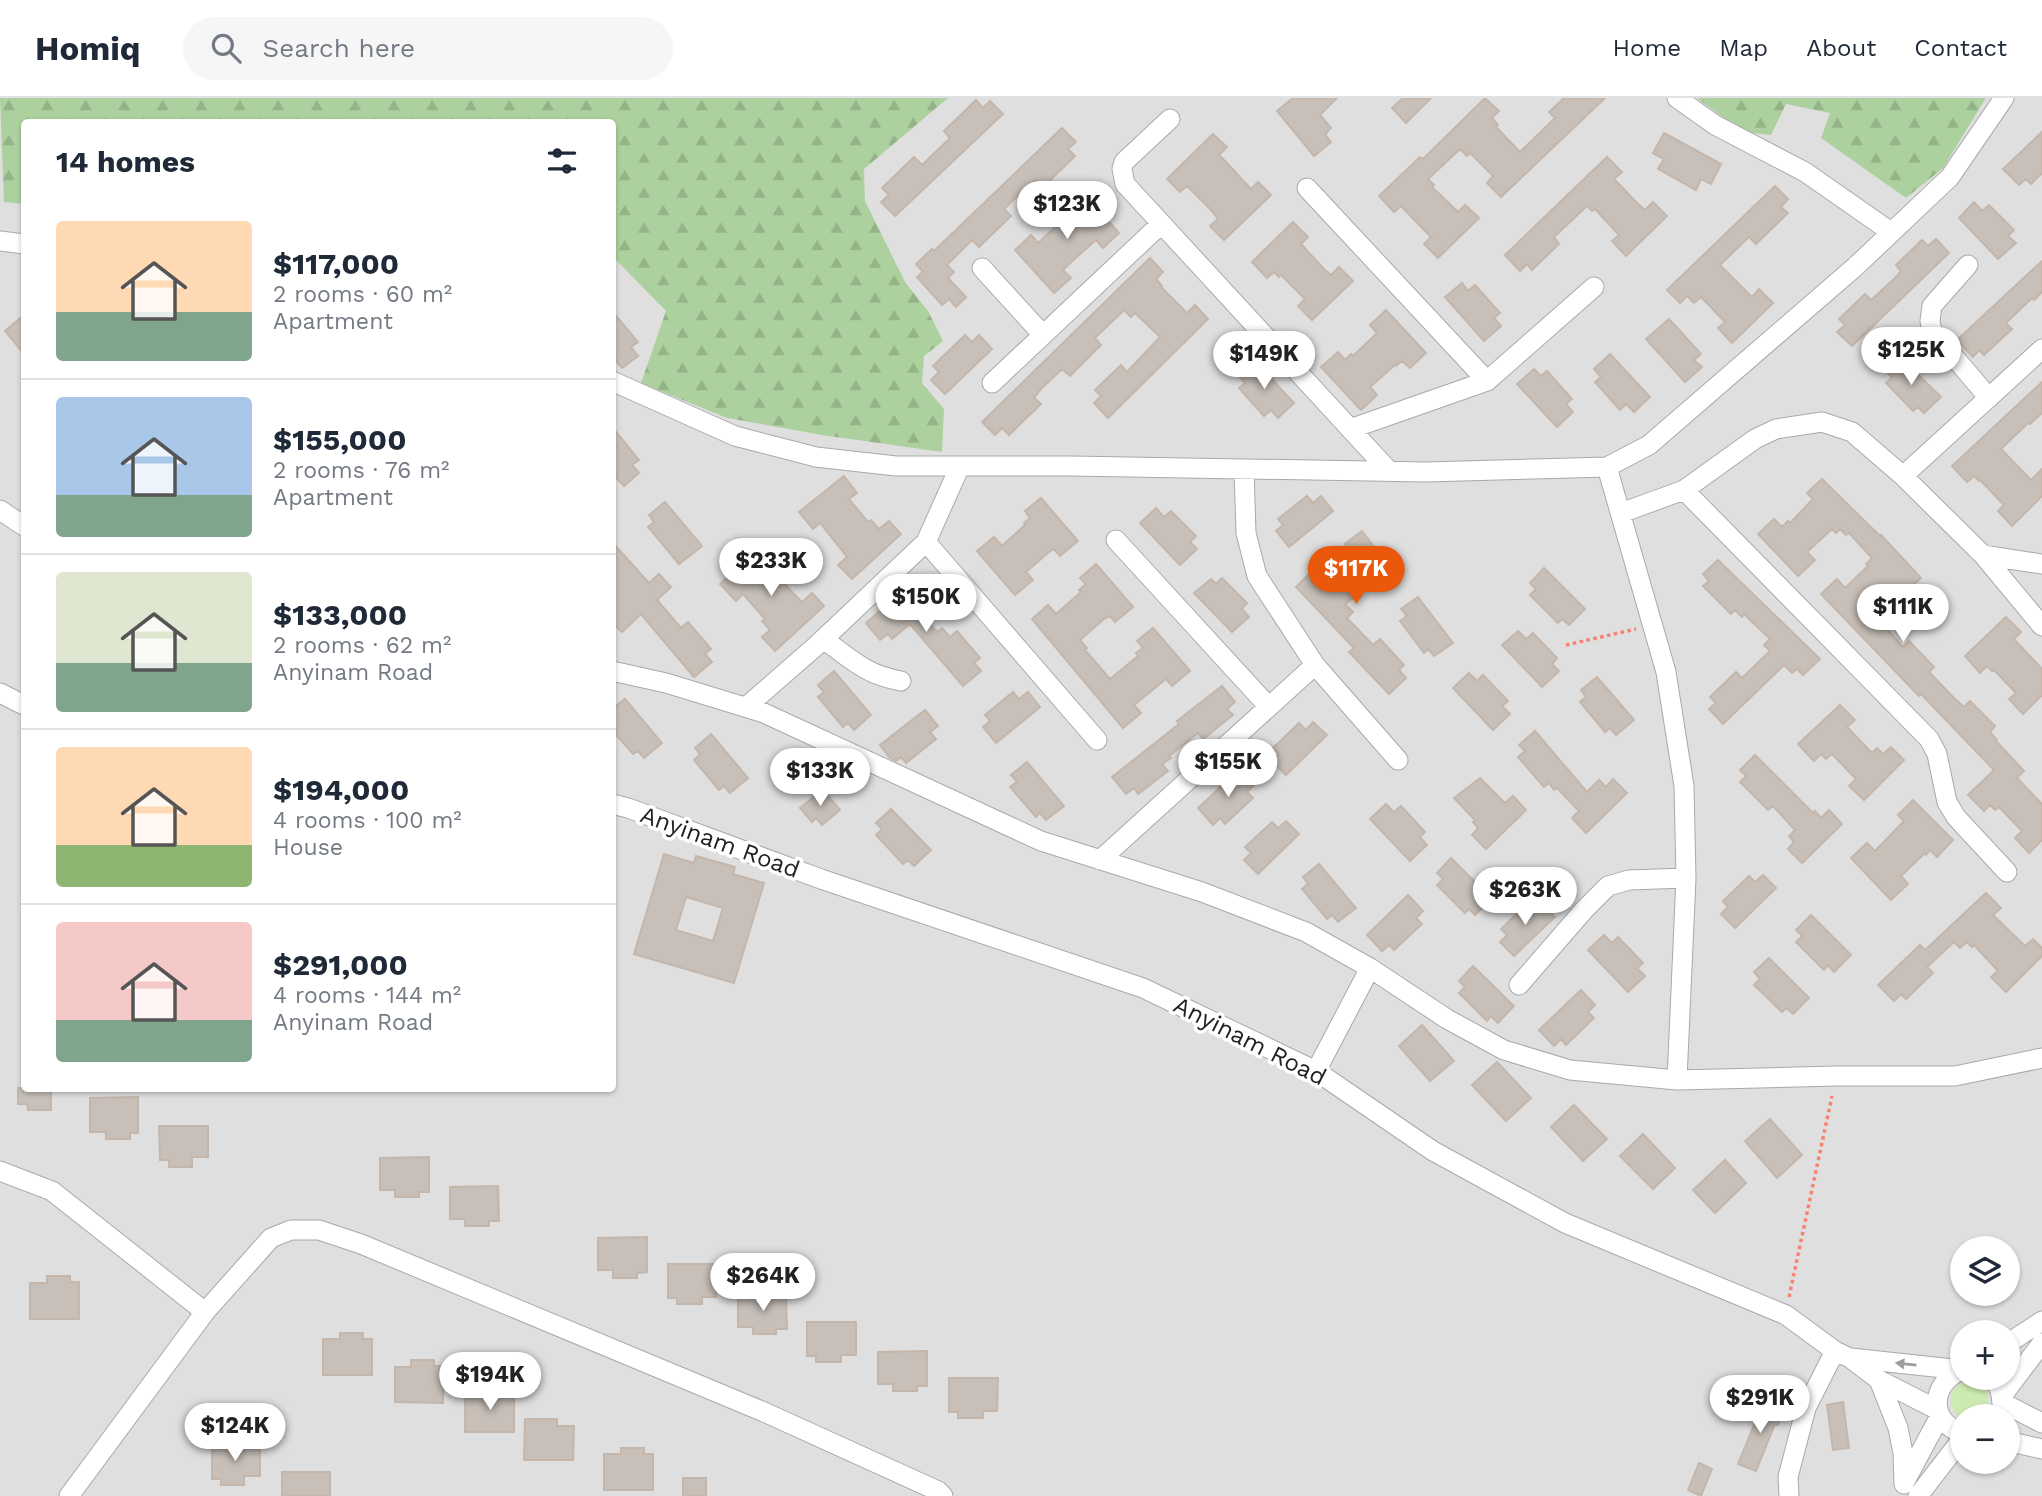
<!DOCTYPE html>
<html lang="en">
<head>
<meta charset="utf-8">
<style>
  body { margin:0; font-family:"Work Sans",sans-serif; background:#f6f6f7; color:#1f2937; height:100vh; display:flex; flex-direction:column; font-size:26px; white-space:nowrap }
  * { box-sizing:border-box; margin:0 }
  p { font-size:23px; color:#747a83 }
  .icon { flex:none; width:38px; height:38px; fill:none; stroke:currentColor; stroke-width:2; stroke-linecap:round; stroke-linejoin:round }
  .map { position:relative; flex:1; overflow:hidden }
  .panel { position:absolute; left:21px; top:21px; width:595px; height:973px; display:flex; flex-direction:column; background:#fff; border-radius:7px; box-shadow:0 2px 5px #0004 }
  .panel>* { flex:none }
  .buttons { position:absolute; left:1950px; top:1138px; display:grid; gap:14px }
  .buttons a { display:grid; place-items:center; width:70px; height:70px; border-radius:50%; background:#fff; box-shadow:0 2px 5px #0004; font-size:35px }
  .price { position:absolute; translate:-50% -60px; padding:0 16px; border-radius:24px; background:#fff; color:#222; font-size:23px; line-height:46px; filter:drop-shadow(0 2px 4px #0008) }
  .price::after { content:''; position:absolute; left:50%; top:42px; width:21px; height:16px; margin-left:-10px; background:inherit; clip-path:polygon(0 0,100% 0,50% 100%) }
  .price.on { background:#ea580c; color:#fff }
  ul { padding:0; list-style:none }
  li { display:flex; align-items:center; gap:21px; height:175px; padding:0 35px }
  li+li { border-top:2px solid #e0e1e3 }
  li span { display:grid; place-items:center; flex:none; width:196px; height:140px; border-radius:7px; color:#555 }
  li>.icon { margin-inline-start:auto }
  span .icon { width:84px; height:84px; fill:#fffc; stroke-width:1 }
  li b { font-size:30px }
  h2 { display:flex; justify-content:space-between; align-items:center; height:84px; padding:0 35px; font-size:30px }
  header { display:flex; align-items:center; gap:42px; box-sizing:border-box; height:98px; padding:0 35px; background:#fff; border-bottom:2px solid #e0e1e3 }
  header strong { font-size:33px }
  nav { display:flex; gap:38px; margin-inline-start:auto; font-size:24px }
  .search { width:490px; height:63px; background:#f6f6f7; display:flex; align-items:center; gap:18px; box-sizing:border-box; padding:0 24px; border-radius:38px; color:#747a83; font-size:26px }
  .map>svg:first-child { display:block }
  .residential { fill:#e0dfdf; fill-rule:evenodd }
  .grass { fill:#cdebb0 }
  .forest { fill:url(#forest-firs) }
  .building { fill:#c7bfb8; stroke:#c4b6ab; stroke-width:2; fill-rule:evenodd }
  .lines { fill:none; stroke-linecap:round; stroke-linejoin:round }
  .minor-casing { stroke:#a9a9a9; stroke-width:21 }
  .path { stroke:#fa8072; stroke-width:3.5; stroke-dasharray:3.5 3.5; stroke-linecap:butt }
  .minor { stroke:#fff; stroke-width:19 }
  .oneway { fill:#9c9c9c }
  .labels { text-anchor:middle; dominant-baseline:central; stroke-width:7; stroke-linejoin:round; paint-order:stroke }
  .street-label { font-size:24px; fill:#222; stroke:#fff }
</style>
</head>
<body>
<header>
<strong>Homiq</strong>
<div class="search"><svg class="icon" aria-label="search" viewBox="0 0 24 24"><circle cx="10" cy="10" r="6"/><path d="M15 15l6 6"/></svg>Search here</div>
<nav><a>Home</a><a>Map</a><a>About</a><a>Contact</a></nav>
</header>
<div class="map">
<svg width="2042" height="1398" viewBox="0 0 2042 1398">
  <defs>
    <pattern id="forest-firs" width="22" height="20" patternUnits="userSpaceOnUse" patternTransform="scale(1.75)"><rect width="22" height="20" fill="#add19e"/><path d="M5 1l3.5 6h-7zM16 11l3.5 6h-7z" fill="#95b388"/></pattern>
  </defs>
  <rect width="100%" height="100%" fill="#f2efe9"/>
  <!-- residential -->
  <path class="residential" d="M0,0H2042V1398H0ZM24,24H612V990H24ZM1962,1150H2007V1195H1962ZM1962,1234H2007V1279H1962ZM1962,1318H2007V1363H1962Z"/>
  <!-- grass -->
  <path class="grass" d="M1966,1283L1979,1285L1988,1295V1309L1981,1318H1962V1320C1945,1310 1947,1289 1966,1283Z"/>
  <!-- forest -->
  <path class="forest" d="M0,0H948L864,71L865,103L905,184L928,213L943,243L924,258L922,285L944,311L942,354L822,337L727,320L641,285L666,213L613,159L612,24H24V106L4,104Z
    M1697,0H1986L1943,70L1906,100L1821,40L1830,15L1786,6L1771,37L1743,34Z"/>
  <!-- building -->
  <path class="building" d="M1293,0H1337L1320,17L1331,30L1325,36L1331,44L1314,58L1277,13Z
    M1403,0H1431L1406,25L1392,10Z
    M1485,0L1499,13L1492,20L1498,27L1496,29L1520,54L1555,20L1549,14L1564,0H1605L1501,99L1487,85L1493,78L1470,55L1467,58L1460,51L1428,81L1434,87L1432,89L1458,114L1465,107L1479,120L1438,160L1424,146L1431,139L1401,108L1394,114L1379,98L1420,59L1423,61Z
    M976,2L983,10L990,3L1003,16L895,118L881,104L889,97L882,90L914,59L922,67L950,40L944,33Z
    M1062,30L1076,44L1068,51L1075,58L1043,89L1036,82L1028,88L1004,111L1011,118L979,149L972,142L947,167L954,174L948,180L966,199L956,209L949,201L942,207L917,179L923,174L916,166L932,151L934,153Z
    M2042,34V75L2031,86L2026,81L2019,87L2003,71Z
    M1664,35L1721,66L1711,86L1701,81L1696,92L1658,71L1664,61L1653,55Z
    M1213,36L1227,49L1219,57L1226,64L1251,91L1258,84L1271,97L1224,142L1210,128L1218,121L1212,113L1187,88L1180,94L1167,81Z
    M1607,59L1622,74L1614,81L1638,106L1645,112L1653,104L1667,118L1626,158L1612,143L1619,137L1595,111L1592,113L1587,108L1554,139L1559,146L1532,172L1527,166L1520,173L1505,157Z
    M1775,88L1788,101L1781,109L1788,115L1756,146L1749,139L1720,167L1752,199L1759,191L1773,205L1732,245L1718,230L1725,224L1701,199L1694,205L1687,198L1680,205L1667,192Z
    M1080,92L1119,135L1103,150L1096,142L1069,166L1063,172L1071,180L1054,195L1015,152L1031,137L1038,145L1070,115L1063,107Z
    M1974,104L1982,113L1989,107L2014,132L2008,138L2016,145L1998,161L1959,120Z
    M1293,124L1308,139L1301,146L1324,171L1331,177L1339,169L1353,183L1312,222L1298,208L1305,201L1281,177L1279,179L1274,174L1267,180L1252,164Z
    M1936,141L1949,155L1852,248L1837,234L1845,227L1839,221L1865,196L1871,202L1895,180L1901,173L1896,167L1922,142L1928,148Z
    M1150,160L1163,174L1156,181L1162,188L1161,189L1187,215L1195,207L1208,221L1108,320L1094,305L1101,298L1095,292L1121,267L1127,274L1160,239L1135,215L1131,219L1124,212L1095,240L1101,247L1070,278L1062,271L1041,291L1034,300L1041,306L1009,337L1002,330L995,337L982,324Z
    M2042,163V194L2034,202L2032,200L2006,225L2012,231L1984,257L1979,252L1973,259L1957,242Z
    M1462,185L1468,193L1475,187L1500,215L1494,220L1501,228L1484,243L1445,199Z
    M1386,212L1426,255L1410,270L1402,263L1396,268L1395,267L1370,289L1377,297L1361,312L1321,269L1338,254L1345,262L1351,256L1353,258L1377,235L1370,227Z
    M612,213L638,244L631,249L638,258L622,270L612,258Z
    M24,217V256L5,233Z
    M1669,221L1701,256L1694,262L1702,269L1685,284L1646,241Z
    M965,237L972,244L979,237L992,251L945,296L931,282L939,274L933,268Z
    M1610,256L1650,299L1634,314L1626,306L1620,312L1595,284L1601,279L1594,271Z
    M1900,259L1941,299L1924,315L1918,309L1913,313L1886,285L1892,279L1885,273Z
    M1254,262L1294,305L1278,320L1271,312L1264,318L1239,290L1245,285L1238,277Z
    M1534,271L1541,278L1547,273L1572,301L1566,306L1573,314L1557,329L1517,286Z
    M2042,284V315L2030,326L2028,325L2001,351L2031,382L2042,371V398L2012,428L1998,413L2004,407L1980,382L1979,383L1974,378L1967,384L1952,368Z
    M612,329L639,362L632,367L639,375L624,388L612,375Z
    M844,378L857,395L849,401L868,424L871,422L879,431L889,423L901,436L852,481L838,467L847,459L820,425L813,431L799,414Z
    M1822,381L1880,438L1881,437L1921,480L1904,495L1897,487L1874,508L1876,509L1871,514L1903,549L1909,543L1934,569L1929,574L1955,601L1964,609L1970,603L1995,628L1990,634L1997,642L1996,643L2024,673L2017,680L2042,706V742L2029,755L2015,740L2022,733L1999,709L1995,712L1990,707L1984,713L1968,697L1994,672L1921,596L1919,598L1821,496L1837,481L1845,490L1868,468L1866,466L1872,460L1849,435L1846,437L1840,431L1836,435L1832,431L1807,454L1815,462L1798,478L1758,436L1774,421L1782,429L1788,423L1790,425L1813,401L1807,395Z
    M1307,398L1313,405L1321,398L1333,413L1289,449L1276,433L1283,427L1278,421Z
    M1041,400L1078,443L1060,458L1054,451L1049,454L1026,474L1033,482L1015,497L977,453L994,439L1002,448L1025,427L1024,425L1030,420L1025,413Z
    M665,404L702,448L679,466L648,429L654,424L649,417Z
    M1156,410L1164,419L1171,413L1196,438L1190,444L1197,451L1180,467L1140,425Z
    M1362,433L1397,479L1378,493L1372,486L1345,506L1353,514L1347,520L1373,547L1380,541L1404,567L1399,572L1406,580L1389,596L1349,554L1354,550L1296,489L1312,473L1320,482L1350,453L1345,446Z
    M612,444L649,485L659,476L671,489L657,502L681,530L688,524L711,551L705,556L712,564L694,579L641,516L622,534L612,524Z
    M763,447L777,463L770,470L793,495L802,504L812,495L824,508L775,553L762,539L770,532L762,523L765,521L743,496L736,503L720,486Z
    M1718,462L1820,561L1803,577L1797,571L1792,575L1784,567L1723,626L1709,611L1716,605L1710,599L1736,574L1742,580L1770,553L1764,547L1770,541L1744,516L1742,519L1735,512L1731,516L1703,488L1709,483L1703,476Z
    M1096,466L1133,509L1115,524L1110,518L1104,521L1080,542L1087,550L1085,552L1110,581L1138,558L1136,555L1143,550L1137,543L1153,530L1190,573L1172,588L1166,581L1134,607L1141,615L1123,630L1032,521L1048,507L1056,516L1081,494L1079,492L1086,486L1080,480Z
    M1544,470L1585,511L1569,527L1562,521L1558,525L1530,497L1536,491L1530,485Z
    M1222,480L1247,505L1242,511L1249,519L1232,534L1194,495L1211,481L1216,486Z
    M909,487L923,503L916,510L937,534L942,530L950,539L957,533L980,560L974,565L981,573L963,588L910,526L892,541L888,536L880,542L866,525Z
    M1418,499L1453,545L1434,558L1428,551L1424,555L1400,523L1407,518L1401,511Z
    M2006,519L2021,534L2014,541L2042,571V597L2023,616L2009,601L2016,595L1994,572L1992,573L1987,568L1980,575L1965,558Z
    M1518,533L1526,541L1533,535L1557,560L1552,566L1559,573L1542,589L1502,547Z
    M834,573L871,617L854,632L848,625L843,629L818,599L824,594L818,587Z
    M1469,575L1477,583L1483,577L1508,603L1502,608L1510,616L1493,632L1453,590Z
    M1597,579L1634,622L1616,637L1610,630L1605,634L1580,604L1586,599L1581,592Z
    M1222,588L1235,604L1227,611L1233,617L1203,641L1198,635L1169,658L1171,660L1162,666L1168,673L1138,696L1134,690L1126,696L1112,679L1179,626L1177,623Z
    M1013,594L1019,601L1028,594L1040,609L996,645L983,629L990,623L985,617Z
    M625,601L662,645L644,660L638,653L633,656L612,632V611Z
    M1840,607L1855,622L1847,629L1872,655L1877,650L1883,656L1891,649L1904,662L1864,702L1849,688L1856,681L1832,656L1826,661L1821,656L1814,663L1798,646Z
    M925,612L938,628L930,634L936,641L906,665L901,659L896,663L889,659L880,647Z
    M1313,624L1327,637L1286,677L1272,663L1279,656L1273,650L1299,625L1306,632Z
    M1535,633L1587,694L1599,682L1606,689L1613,681L1627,695L1586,735L1572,720L1579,713L1557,690L1554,692L1549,685L1544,689L1518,659L1525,653L1519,647Z
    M711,636L748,680L730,695L724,688L719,692L694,662L700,656L695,650Z
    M1755,657L1813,715L1815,713L1821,720L1829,712L1842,726L1802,765L1788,751L1794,744L1789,738L1795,732L1773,708L1768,712L1740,684L1746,678L1740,672Z
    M1027,664L1064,708L1046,722L1040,715L1036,719L1010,689L1017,684L1011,677Z
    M1240,671L1254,687L1247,694L1253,700L1225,726L1220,720L1213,727L1198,710Z
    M1480,680L1505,705L1513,698L1526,712L1486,751L1472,737L1478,730L1473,724L1475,722L1454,700Z
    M823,692L840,712L822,727L816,720L812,724L800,710Z
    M1913,702L1953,742L1937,759L1930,752L1926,757L1925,755L1901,778L1908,786L1891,802L1851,760L1867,745L1875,753L1904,723L1898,717Z
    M1386,706L1394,714L1401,708L1425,734L1420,739L1427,747L1410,763L1370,721Z
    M891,711L931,752L914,768L908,762L903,766L876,737L882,731L876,725Z
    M1286,723L1299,736L1258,776L1244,762L1251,755L1245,749L1272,724L1278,730Z
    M664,756L694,765L696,758L735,769L733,776L764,785L734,885L634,856ZM686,799L723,810L713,843L676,832Z
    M1451,760L1492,801L1475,817L1469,811L1465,815L1437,787L1443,781L1437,775Z
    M1319,766L1356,810L1338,824L1332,817L1327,821L1302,791L1308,786L1303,779Z
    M1763,777L1776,790L1735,830L1721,816L1728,809L1723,803L1749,778L1755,784Z
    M1986,795L2001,810L1993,817L2025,848L2033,841L2042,850V858L2006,894L1991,879L1998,873L1974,847L1972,849L1967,844L1960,850L1954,844L1927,869L1933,875L1906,901L1901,896L1894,903L1878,887L1920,847L1925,852Z
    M1408,797L1423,813L1416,820L1422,826L1394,852L1389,847L1382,853L1367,837Z
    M1541,805L1555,819L1514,858L1500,844L1507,837L1501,831L1527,806L1534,812Z
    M1811,817L1851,857L1834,874L1828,867L1824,872L1796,844L1802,838L1796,832Z
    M1604,837L1612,845L1618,839L1643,865L1637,870L1645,878L1628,894L1588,852Z
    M1769,860L1809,900L1793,916L1786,910L1782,914L1754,887L1760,881L1754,874Z
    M1473,868L1514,908L1498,925L1491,918L1487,923L1459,895L1465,889L1459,883Z
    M1581,892L1595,907L1588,914L1594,920L1566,947L1561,941L1554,948L1539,932Z
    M1422,927L1454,963L1430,983L1399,948Z
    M1497,964L1531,1000L1506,1023L1472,987Z
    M18,990H51V1012H28L27,1006H18Z
    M138,999V1035H130V1041H106V1034H90V1000Z
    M1574,1007L1607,1041L1583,1063L1551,1029Z
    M1770,1021L1802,1057L1777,1080L1745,1043Z
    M159,1028H208V1059H192V1069H169V1062H160Z
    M1643,1036L1675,1070L1653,1091L1620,1058Z
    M429,1059V1094H419V1099H395V1092H380V1060Z
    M1725,1062L1746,1085L1715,1115L1693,1092Z
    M498,1088L499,1123H489V1128H465V1121H450V1089Z
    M647,1139V1174L637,1175V1180H613V1172H598V1140Z
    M668,1166H716V1199H702V1206H677V1200H668Z
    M47,1178H70V1184H79V1221H30V1185H47Z
    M786,1196L787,1231H776V1236H753V1229H738V1197Z
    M807,1224H856V1257H841V1264H816V1258H807Z
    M340,1235H363V1241H372V1277H323V1241H340Z
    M927,1253V1288H917V1293H893V1286H878V1254Z
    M411,1262H434V1268H444L443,1305L395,1304V1269H411Z
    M949,1280H998L997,1313H983V1320H958V1314H949Z
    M481,1291L504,1292V1298H514V1334H465V1298H481Z
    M1756,1303L1783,1313L1778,1327L1775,1326L1756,1373L1738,1366L1757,1320L1751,1318Z
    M1843,1304L1849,1350L1833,1352L1827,1307Z
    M525,1321H557V1328H574L573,1362H524Z
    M260,1346V1378H244V1387H221V1381H212V1347Z
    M621,1350H644V1356H653V1392H604V1356H621Z
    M1699,1365L1712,1371L1701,1398L1688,1392Z
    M282,1374H330V1398H282Z
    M683,1380H706V1398H683Z"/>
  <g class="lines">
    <!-- minor casing -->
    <g class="minor-casing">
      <path id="minor" d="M1677,0L1715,27L1805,74L1891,134
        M1170,21L1124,64L1122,71L1125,86L1389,373
        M1307,90L1487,283
        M0,143L24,146
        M1968,167L1932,208L1930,223L1932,233L1989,300
        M982,170L1043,237
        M612,283L735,338L816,359L896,368H1071L1425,374L1607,369L1649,347L1855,169L1950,79L2004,0
        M992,285L1161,126
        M1350,331L1487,283L1594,189
        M1244,371L1246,435L1257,478L1315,567L1398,662
        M1903,378L2042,251
        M1684,392L1929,641L1937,656L1947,704L1956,719L2007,774
        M0,412L24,428
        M1621,415L1684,392L1755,341L1776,331L1822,324L1852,334L1903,378L1983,457L2042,528
        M1116,442L1269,609
        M926,444L1097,642
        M1983,457L2042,466
        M823,541C853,562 864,576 901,583
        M612,573L666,585L764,615L1041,743L1202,794L1306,834L1370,870L1447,921L1504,952L1570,972L1677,982L1686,780L1684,688L1666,574L1607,369
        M0,595L24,607
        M746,609L816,548L926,444L960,368
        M612,706L628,710L821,781L1143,890L1316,973L1433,1053L1565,1125L1786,1217L1835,1253L1850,1260L1879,1282L1938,1312
        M1100,762L1315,567
        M1519,887L1584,812L1608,788L1629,782L1686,780
        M1316,973L1370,870
        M1677,982L1836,978H1955L2042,960
        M0,1073L52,1093L205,1214
        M2007,1246L2042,1223
        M1851,1260L1962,1272
        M1962,1272C1930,1285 1928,1324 1962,1335
        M1991,1279C1999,1287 2002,1295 2002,1307
        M1879,1282L1898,1330L1903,1355L1904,1386
        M2002,1298L2042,1245
        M2003,1305L2042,1325
        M2007,1343L2042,1351
        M1904,1385L1940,1318
        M69,1398L205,1214L271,1140L291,1132H319L361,1146L764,1314L938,1393L943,1398
        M1789,1398L1788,1379L1806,1310L1835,1253
        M1918,1398L1962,1341"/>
    </g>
    <!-- path -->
    <path class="path" d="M1566,547L1636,531
      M1789,1199L1832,998"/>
    <!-- minor -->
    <use href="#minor" class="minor"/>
  </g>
  <!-- one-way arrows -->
  <defs><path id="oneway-solid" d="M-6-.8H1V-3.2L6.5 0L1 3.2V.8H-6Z" transform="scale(1.75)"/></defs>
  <use class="oneway" href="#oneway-solid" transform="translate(1906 1266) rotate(-174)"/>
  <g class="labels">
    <!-- street labels -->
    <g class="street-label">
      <text transform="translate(720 744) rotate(20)">Anyinam Road</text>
      <text transform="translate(1250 943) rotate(27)">Anyinam Road</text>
    </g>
  </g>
</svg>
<div class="buttons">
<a><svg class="icon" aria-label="layers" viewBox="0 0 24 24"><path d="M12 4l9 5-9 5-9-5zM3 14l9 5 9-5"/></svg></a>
<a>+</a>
<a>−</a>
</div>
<b class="price" style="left:1067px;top:143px">$123K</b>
<b class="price" style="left:1911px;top:289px">$125K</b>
<b class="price" style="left:1264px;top:293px">$149K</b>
<b class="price" style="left:771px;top:500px">$233K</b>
<b class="price on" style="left:1356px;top:508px">$117K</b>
<b class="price" style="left:926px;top:536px">$150K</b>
<b class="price" style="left:1903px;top:546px">$111K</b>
<b class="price" style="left:1228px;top:701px">$155K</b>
<b class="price" style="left:820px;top:710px">$133K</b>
<b class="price" style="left:1525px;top:829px">$263K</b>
<b class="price" style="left:763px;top:1215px">$264K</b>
<b class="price" style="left:490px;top:1314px">$194K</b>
<b class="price" style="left:1760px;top:1337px">$291K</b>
<b class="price" style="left:235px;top:1365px">$124K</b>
<section class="panel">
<h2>14 homes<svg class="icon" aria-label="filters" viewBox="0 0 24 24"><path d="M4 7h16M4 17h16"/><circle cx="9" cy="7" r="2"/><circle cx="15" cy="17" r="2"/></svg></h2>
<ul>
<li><span style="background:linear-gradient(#ffd9b3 65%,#7fa58c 0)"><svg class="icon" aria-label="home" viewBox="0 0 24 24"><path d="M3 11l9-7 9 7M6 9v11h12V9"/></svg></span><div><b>$117,000</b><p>2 rooms · 60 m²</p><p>Apartment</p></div></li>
<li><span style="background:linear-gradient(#a9c7e8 70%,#7fa58c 0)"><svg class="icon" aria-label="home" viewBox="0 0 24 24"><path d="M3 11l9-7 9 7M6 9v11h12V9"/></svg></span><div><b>$155,000</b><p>2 rooms · 76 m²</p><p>Apartment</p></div></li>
<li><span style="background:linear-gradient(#dfe7d0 65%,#7fa58c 0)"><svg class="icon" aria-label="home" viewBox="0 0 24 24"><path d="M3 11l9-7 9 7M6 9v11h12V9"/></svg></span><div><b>$133,000</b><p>2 rooms · 62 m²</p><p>Anyinam Road</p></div></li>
<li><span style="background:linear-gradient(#ffd9b3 70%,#8fb573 0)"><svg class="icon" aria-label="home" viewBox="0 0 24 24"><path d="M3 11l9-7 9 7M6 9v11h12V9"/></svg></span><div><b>$194,000</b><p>4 rooms · 100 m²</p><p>House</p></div></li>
<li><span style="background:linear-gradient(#f6c9c9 70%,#7fa58c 0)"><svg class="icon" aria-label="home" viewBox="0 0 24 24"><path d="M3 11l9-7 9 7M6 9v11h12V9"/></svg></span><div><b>$291,000</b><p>4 rooms · 144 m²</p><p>Anyinam Road</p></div></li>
</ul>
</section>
</div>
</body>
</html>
